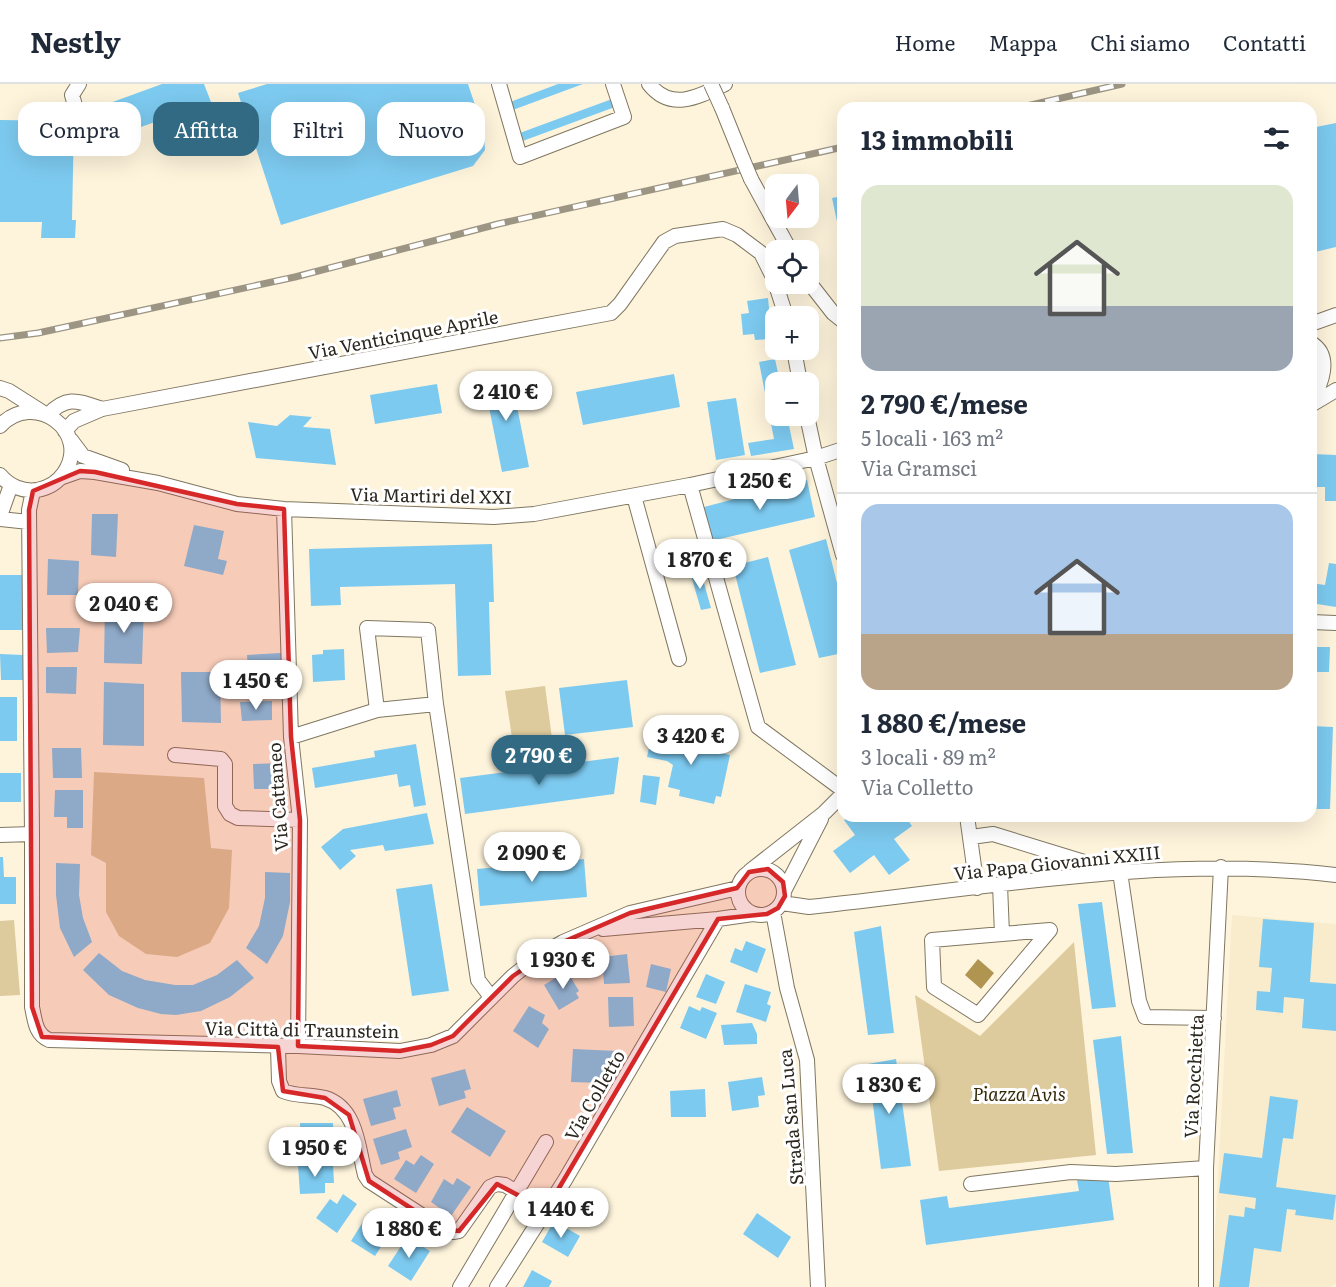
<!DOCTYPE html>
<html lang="it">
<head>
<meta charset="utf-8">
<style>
  body { margin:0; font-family:Literata,serif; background:#f6f6f7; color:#1f2937; height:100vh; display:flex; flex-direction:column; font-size:22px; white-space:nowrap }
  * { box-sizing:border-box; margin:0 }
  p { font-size:20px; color:#747a83 }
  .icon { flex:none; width:33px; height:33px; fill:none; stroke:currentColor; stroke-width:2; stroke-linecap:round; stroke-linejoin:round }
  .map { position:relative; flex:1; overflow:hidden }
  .sheet { position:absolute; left:837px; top:18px; width:480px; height:720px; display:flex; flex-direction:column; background:#fff; border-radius:18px; box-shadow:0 6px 24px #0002 }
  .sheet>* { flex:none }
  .top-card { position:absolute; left:18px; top:18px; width:570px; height:54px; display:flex; gap:12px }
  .needle { width:39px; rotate:196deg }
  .buttons { position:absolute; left:765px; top:90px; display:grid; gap:12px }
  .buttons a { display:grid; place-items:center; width:54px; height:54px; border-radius:12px; background:#fff; box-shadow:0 6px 24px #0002; font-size:30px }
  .price { position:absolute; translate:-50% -51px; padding:0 14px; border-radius:21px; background:#fff; color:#222; font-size:20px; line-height:39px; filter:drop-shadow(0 2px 3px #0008) }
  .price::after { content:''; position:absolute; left:50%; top:36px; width:18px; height:14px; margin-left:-9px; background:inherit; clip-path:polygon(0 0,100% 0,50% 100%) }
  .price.active { background:#326a84; color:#fff }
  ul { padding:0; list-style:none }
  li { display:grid; align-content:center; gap:12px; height:318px; padding:0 24px }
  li+li { border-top:2px solid #e0e1e3 }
  li span { display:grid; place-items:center; height:186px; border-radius:18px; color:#555 }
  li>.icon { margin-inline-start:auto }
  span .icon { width:108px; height:108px; fill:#fffc; stroke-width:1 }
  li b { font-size:26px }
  h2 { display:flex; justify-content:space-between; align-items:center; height:72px; padding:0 24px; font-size:26px }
  .pill { padding:0 21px; border-radius:18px; background:#fff; box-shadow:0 6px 24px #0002; font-size:21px; line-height:54px }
  .pill.active { background:#326a84; color:#fff }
  header { display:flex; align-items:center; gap:36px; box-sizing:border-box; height:84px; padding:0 30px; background:#fff; border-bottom:2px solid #e0e1e3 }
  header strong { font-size:28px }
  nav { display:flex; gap:33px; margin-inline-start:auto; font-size:21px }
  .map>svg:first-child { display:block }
  .built { fill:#f9eccc }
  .green { fill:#ddca9d }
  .water { fill:#b09551 }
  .building { fill:#7dcaf0 }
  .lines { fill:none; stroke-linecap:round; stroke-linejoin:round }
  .minor-casing { stroke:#807761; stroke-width:16 }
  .minor { stroke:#fff; stroke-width:14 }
  .rail-casing { stroke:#9c9584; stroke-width:7 }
  .rail { stroke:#fff; stroke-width:4.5; stroke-dasharray:14; stroke-linecap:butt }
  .minor-bridge-casing { stroke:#807761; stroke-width:16; stroke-linecap:butt }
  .minor-bridge { stroke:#fff; stroke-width:14 }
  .marked { fill:#d62828; fill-opacity:0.2; stroke:#d62828; stroke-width:4.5; stroke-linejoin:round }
  .labels { text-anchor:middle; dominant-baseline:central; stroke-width:6; stroke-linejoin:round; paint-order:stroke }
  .street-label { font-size:18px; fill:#2b271e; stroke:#fff }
  .park-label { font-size:18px; font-style:italic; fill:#342909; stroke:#fff }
</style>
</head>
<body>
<header>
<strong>Nestly</strong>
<nav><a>Home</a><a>Mappa</a><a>Chi siamo</a><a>Contatti</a></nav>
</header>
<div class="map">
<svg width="1336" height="1203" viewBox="0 0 1336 1203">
  <rect width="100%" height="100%" fill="#fef4dc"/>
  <!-- built -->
  <path class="built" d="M1232,831L1336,840V1200L1329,1203H1212Z"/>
  <!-- green -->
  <path class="green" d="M545,602L554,669L515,674L505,607Z
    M94,688L204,694L211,764L232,766L229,824L210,859L177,873L146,870L119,852L106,828V779L91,771Z
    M14,836L20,911L0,912V837Z
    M1074,858L1096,1071L939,1087L915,911L980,952Z"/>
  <!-- water -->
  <path class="water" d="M978,875L994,889L981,905L965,891Z"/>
  <!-- building -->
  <path class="building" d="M162,0H204L211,18L99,58L88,27Z
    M267,0H468L484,48L485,66L473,82L281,141L238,9Z
    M558,0H583L510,27L507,19Z
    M612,15L615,23L520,58L517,50Z
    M0,36L74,37L72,136H76L75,154H41L42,138H0Z
    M1336,39V163L1311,169V44Z
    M843,112V146L839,147L832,114Z
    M768,214L772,255L755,256L754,250L743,251L741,230L749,229L747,217Z
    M775,275L780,298H776V332H787L794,365L751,372L748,359L774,355L759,278Z
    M510,287L529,383L502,388L483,293Z
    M674,290L680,323L583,341L576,308Z
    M437,300L442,329L375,340L370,311Z
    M736,314L745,371L716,376L707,318Z
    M290,331L312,333L303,343L330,345L336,381L256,374L248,338L277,342Z
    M1311,370L1336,371V417H1325V403H1311Z
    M807,396L815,433L711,457L704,423Z
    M92,430H118L116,473L91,471Z
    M194,441L224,447L218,475L227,477L223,491L184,482Z
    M826,455L843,523V569L819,574L789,466Z
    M492,460L494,518H489L491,591L458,592L455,500L340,503L341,521L311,522L309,465Z
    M768,473L796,581L760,589L733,482Z
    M48,475L79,477L78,511H47Z
    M1329,479L1336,480V523L1311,519V499L1325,501Z
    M700,485L711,524L701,526L690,488Z
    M0,491H22L23,546H0Z
    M105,520H144L142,580L104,579Z
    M46,544H80L78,568L47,569Z
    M1311,563H1330L1329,588H1311Z
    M344,565L345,596L313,598L312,571L323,570V566Z
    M281,569L282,600L249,602L247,571Z
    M0,570L23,571L24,596H1Z
    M46,583H77L76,610L46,609Z
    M181,588H220L221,639L182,638Z
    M627,596L633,643L565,651L559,604Z
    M104,598L144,600V662L103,661Z
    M0,613H17V657H0Z
    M272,617V636L242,637L240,618Z
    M654,640L672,643L668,662L690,667L692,655L713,660L712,667L730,671L721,713L716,712L714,720L679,712L680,706L668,703L673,681L667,677L647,673Z
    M1311,642L1333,643L1330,725H1311Z
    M416,660L426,721L414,723L410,701L399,703L397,690L315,704L312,684L375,673L374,667Z
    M52,664H81L82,694H53Z
    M619,673L614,710L465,730L460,694Z
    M282,679L284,705H254L253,680Z
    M0,689H21V718H0Z
    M643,691L660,693L656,721L640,718Z
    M55,706H83V744H67V733H54Z
    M427,729L434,760L385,767L383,761L350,766L356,772L340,786L321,763L343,745Z
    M850,732H876L879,736L884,732H905L912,742L894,755L910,776L889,791L874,771L850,789L833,767L855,751L844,736Z
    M0,773H3L4,793H16V820H0Z
    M584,775L587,813L480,822L477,785Z
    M56,779L80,780L79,811L83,834L92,858L74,873L60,844L56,811Z
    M265,788L290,789V818L283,852L267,880L246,864L259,842L265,814Z
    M432,800L449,907L412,912L396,805Z
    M1102,818L1116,923L1092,925L1078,820Z
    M1263,835L1314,839L1310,898L1336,900V947L1302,944L1304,915L1284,913L1283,929L1256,926L1257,907L1270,908L1272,884L1259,883Z
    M881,842L894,949L868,951L854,848Z
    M746,857L766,865L757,889L730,878L735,864L742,867Z
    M99,869L122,887L145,896L175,901H193L217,891L237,876L254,894L230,913L201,927L176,931L161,930L138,924L109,911L83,886Z
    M627,870L630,899L604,900L602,873Z
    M651,880L671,885L666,908L646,903Z
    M567,887L579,907L576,909L579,914L559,926L544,901Z
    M706,890L725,898L716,920L696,913Z
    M745,900L771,908L767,920L771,922L766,938L736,928Z
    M608,913H633L634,942L609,943Z
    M529,922L545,931L542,939L549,945L538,964L513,947Z
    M689,922L700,927L702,923L717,929L706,955L680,944Z
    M752,939L757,950V960L724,961L721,941Z
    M1121,952L1133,1069L1107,1070L1093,956Z
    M573,965L617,967L616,994H602V999L571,998Z
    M896,975L911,1082L881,1085L868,980Z
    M465,985L471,1005L464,1007L466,1014L439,1022L431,994Z
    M762,993L765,1011L758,1012L759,1023L732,1027L728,998Z
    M705,1005L706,1033H671L670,1007Z
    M397,1006L401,1022L393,1024L396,1035L371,1042L363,1015Z
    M1270,1012L1298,1016L1293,1055L1283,1054L1276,1103L1336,1111L1333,1136L1295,1131L1296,1126L1287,1125L1281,1168L1254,1164L1249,1203H1219L1229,1131L1244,1133L1245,1123L1255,1125L1256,1114L1219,1109L1224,1069L1262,1074Z
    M467,1023L506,1047L490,1073L451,1048Z
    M300,1039H333L334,1065L301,1066Z
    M406,1045L412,1063L398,1068L400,1075L381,1081L373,1055Z
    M421,1071L434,1080L416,1109L394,1095L406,1076L414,1081Z
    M333,1080L334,1099H325V1109L300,1110L298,1081Z
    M1108,1092L1114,1136L926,1161L920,1116L947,1112L949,1124L1079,1107L1077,1096Z
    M457,1094L471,1103L451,1132L431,1118L444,1095L453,1101Z
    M343,1110L357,1120L337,1149L316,1134L330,1115L337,1120Z
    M369,1128L394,1143L375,1172L351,1157Z
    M757,1129L791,1153L778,1174L743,1150Z
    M554,1137L580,1152L568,1173L542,1158Z
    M407,1153L430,1167L411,1197L388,1182Z
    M532,1186L552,1197L549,1203H523Z"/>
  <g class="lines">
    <!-- minor casing -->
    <g class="minor-casing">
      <path id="minor" d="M79,0L72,11L86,60
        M499,0L520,73L624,33L613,0
        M649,0C671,28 698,13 725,0
        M722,24L743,76
        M751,95L790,166
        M808,197L833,229L843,237
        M1311,240L1336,231
        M1311,259C1333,272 1321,301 1311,318
        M794,266L800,298
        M0,304L9,307L42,328
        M1311,321L1336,306
        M48,331C67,311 78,317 102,325
        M807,332L816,374L843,471
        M0,342C34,305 92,348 64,389C58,398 48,404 37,406C23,408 9,402 0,391
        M65,347L74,337L102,325L611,229L620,220L664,158L675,152L723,145L737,151L761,169L774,195L786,232
        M71,356L83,372L122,386
        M60,394L80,387L95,388L158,399L237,420L284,425L494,433L534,430L690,401L816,374L843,365
        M690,401L758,643L843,706
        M33,407L29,426L32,750V923C35,936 35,950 49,956L298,962L400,967L431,961L453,952L513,892L537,873L563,858L630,829L738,804
        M634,412L679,575
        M284,425L291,653L300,736L298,962
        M0,432L11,401
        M0,435L29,438
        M1311,538L1336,539
        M377,626L367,544L428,546L436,620
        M291,653L377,626L436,620L478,896L491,913
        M175,671L221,675L225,680V722L230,730L238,734L300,736
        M967,732L977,804
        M0,751L32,750
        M971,753L993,750L1084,778L1105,789
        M738 808a23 23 0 1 1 46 0a23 23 0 1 1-46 0Z
        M750,787L824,729L843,710
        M1120,788L1139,917L1145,933L1214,934
        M1000,801L1002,850L1050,846L978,931L934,903L932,856L1002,850
        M785,805L821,735
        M782,819L809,823C984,805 1160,770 1336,791
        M773,828L787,904L807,976L818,1203
        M603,845L718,835L753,830
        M278,963L279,997L283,1007C297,1013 311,1010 325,1014C357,1024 358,1063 365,1091L369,1097L443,1145L453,1148L459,1147L490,1103L497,1100L505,1101L546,1126
        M971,1100L1071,1088L1116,1090L1206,1084
        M460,1203L546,1058
        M497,1203L565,1096L718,835
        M1206,1203V1084L1221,783"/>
    </g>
    <!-- minor -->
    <use href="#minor" class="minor"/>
    <!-- rail casing -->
    <g class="rail-casing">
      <path id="rail" d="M1018,24L1122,0
        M0,254L38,249L295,193L498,140L843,63"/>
    </g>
    <!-- rail -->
    <use href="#rail" class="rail"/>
    <!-- minor-bridge casing -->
    <g class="minor-bridge-casing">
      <path id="minor-bridge" d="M711,0L722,24
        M743,76L751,95"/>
    </g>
    <!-- minor-bridge -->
    <use href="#minor-bridge" class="minor-bridge"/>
  </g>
  <!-- marked area -->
  <path class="marked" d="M80,387L95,388L237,420L284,425L291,653L300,736L298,962L400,967L431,961L453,952L513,892L563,858L630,829L737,804L749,788L768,785L783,798L785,812L778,824L767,830L718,835L546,1126L497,1100L459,1147L443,1145L369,1097L349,1031L325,1014L283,1007L278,963L42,953L32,923L29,426L33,407Z"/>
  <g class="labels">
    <!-- street labels -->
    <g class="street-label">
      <text transform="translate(403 250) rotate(-11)">Via Venticinque Aprile</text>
      <text transform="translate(431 411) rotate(1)">Via Martiri del XXI</text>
      <text transform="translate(277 713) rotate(-94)">Via Cattaneo</text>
      <text transform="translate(1057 778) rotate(-6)">Via Papa Giovanni XXIII</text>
      <text transform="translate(302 945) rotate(1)">Via Città di Traunstein</text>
      <text transform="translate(1193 992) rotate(-87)">Via Rocchietta</text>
      <text transform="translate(594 1011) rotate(-60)">Via Colletto</text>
      <text transform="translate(790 1033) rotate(-95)">Strada San Luca</text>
    </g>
    <!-- park labels -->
    <g class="park-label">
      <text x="1019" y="1009">Piazza Avis</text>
    </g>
  </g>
</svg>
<div class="buttons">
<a><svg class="needle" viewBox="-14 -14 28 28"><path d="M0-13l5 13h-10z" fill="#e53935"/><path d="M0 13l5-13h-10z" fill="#747a83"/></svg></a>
<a><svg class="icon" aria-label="locate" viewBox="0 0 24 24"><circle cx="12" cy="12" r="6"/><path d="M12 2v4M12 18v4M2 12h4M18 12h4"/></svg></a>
<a>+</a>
<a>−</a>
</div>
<b class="price" style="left:506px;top:338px">2 410 €</b>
<b class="price" style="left:760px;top:427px">1 250 €</b>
<b class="price" style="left:700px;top:506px">1 870 €</b>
<b class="price" style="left:124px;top:550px">2 040 €</b>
<b class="price" style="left:256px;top:627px">1 450 €</b>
<b class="price" style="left:691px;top:682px">3 420 €</b>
<b class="price active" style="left:539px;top:702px">2 790 €</b>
<b class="price" style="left:532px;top:799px">2 090 €</b>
<b class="price" style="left:563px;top:906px">1 930 €</b>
<b class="price" style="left:889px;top:1031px">1 830 €</b>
<b class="price" style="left:315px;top:1094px">1 950 €</b>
<b class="price" style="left:561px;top:1155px">1 440 €</b>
<b class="price" style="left:409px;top:1175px">1 880 €</b>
<div class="top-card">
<a class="pill">Compra</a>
<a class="pill active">Affitta</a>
<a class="pill">Filtri</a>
<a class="pill">Nuovo</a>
</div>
<section class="sheet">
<h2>13 immobili<svg class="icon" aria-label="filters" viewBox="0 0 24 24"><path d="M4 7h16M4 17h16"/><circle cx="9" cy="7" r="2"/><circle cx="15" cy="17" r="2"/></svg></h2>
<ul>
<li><span style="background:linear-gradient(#dfe7d0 65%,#9aa5b1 0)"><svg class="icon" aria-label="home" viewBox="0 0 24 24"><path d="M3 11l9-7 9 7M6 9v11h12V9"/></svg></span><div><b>2 790 €/mese</b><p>5 locali · 163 m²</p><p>Via Gramsci</p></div></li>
<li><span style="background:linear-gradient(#a9c7e8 70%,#b9a48a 0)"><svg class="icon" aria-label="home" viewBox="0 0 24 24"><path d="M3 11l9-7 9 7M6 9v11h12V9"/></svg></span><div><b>1 880 €/mese</b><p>3 locali · 89 m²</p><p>Via Colletto</p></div></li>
</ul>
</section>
</div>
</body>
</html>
